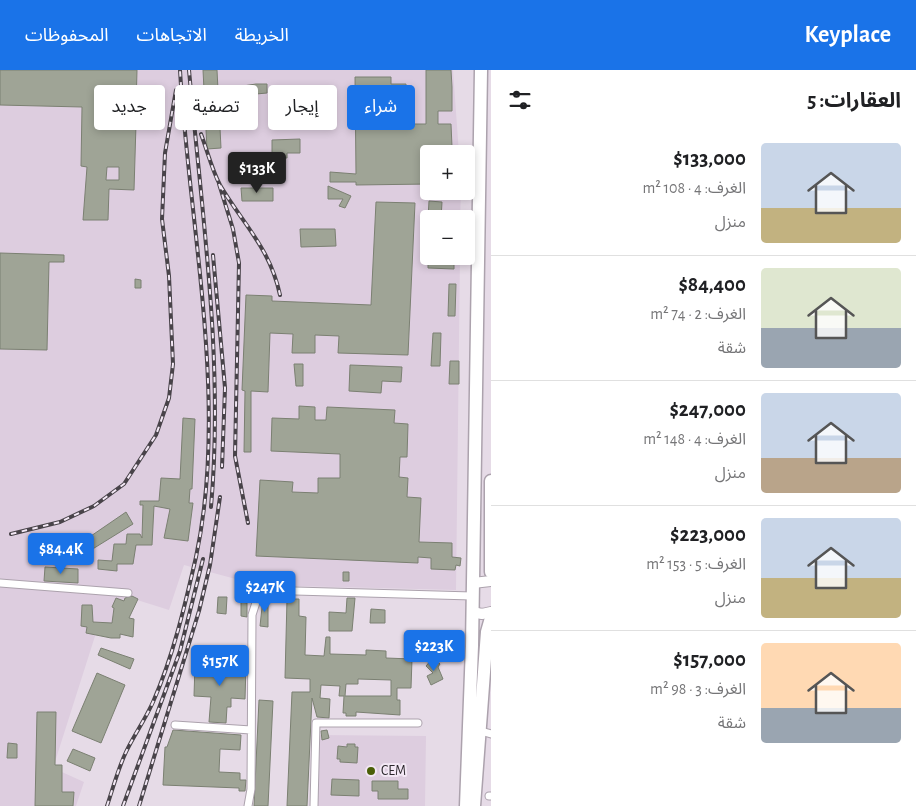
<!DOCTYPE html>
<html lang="ar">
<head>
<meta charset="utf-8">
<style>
  body { margin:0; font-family:"Alegreya Sans","Noto Sans Arabic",sans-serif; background:#f2f2f2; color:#202124; direction:rtl; height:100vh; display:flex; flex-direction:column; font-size:19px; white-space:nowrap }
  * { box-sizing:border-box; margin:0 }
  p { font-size:16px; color:#757577 }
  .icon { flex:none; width:28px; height:28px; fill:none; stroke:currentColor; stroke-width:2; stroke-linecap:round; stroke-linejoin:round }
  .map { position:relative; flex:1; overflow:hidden; direction:ltr }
  .side { display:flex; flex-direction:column; background:#fff; width:425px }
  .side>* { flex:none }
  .guide { position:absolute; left:15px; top:15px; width:400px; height:45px; direction:rtl; display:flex; gap:10px }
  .buttons { position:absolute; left:420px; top:75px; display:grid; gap:10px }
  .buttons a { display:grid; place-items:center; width:55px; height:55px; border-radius:5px; background:#fff; box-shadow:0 2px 8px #0003; font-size:25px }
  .price { position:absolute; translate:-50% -42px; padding:0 11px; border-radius:5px; background:#1a73e8; color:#fff; font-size:16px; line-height:32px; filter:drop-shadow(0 1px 2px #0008) }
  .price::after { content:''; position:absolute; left:50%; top:30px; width:15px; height:11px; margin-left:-8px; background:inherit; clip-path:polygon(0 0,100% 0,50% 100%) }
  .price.active { background:#222; color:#fff }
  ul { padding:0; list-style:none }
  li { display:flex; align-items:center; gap:15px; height:125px; padding:0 15px }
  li+li { border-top:1px solid #e0e0e0 }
  li span { display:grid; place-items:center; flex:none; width:140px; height:100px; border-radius:5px; color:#555 }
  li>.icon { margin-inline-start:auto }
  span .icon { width:60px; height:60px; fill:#fffc; stroke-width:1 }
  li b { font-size:21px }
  h2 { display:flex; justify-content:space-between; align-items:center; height:60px; padding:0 15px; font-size:21px }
  .chip { padding:0 18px; border-radius:5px; background:#fff; box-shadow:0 2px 8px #0003; font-size:18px; line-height:45px }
  .chip.active { background:#1a73e8; color:#fff }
  header { display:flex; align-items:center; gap:30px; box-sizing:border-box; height:70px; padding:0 25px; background:#1a73e8; color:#fff }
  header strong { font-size:24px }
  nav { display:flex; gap:28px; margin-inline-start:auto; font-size:18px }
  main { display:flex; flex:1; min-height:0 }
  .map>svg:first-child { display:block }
  .built { fill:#ddcddf }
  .building { fill:#9fa496; stroke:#7b8072; fill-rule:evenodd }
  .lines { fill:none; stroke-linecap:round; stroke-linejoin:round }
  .street-casing { stroke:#aca2ad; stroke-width:9 }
  .secondary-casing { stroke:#aca2ad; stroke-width:12 }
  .highway-casing { stroke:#aca2ad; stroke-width:15 }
  .street { stroke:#fff; stroke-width:7 }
  .secondary { stroke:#fff; stroke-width:10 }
  .highway { stroke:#fff; stroke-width:12 }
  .rail-casing { stroke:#484349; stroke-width:4 }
  .rail { stroke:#f3e8f5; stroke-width:2; stroke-dasharray:5.5; stroke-linecap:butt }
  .poi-dot { fill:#4a5f07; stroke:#f3e8f5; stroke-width:2 }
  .labels { text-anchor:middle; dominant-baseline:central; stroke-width:4; stroke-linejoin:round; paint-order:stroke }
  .poi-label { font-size:14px; fill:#2b272c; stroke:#f3e8f5; text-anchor:start }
</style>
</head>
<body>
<header>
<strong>Keyplace</strong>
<nav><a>الخريطة</a><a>الاتجاهات</a><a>المحفوظات</a></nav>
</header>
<main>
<section class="side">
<h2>العقارات: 5<svg class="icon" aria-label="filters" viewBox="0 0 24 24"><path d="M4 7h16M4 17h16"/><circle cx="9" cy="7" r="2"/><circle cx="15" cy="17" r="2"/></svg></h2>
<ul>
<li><span style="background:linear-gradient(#c9d6e8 65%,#c2b280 0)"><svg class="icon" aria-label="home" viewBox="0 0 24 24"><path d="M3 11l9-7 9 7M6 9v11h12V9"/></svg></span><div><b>$133,000</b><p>الغرف: 4 · 108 m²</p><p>منزل</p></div></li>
<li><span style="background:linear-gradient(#dfe7d0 60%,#9aa5b1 0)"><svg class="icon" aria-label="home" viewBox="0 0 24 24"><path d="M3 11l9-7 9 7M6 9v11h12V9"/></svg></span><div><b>$84,400</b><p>الغرف: 2 · 74 m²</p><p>شقة</p></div></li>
<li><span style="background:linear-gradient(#c9d6e8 65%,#b9a48a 0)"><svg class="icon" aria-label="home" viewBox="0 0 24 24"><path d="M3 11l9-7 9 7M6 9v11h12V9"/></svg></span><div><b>$247,000</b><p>الغرف: 4 · 148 m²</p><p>منزل</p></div></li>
<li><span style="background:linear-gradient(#c9d6e8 60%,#c2b280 0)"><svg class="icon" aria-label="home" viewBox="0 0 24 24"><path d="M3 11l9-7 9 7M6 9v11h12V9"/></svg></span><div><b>$223,000</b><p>الغرف: 5 · 153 m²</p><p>منزل</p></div></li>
<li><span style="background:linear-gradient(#ffd9b3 65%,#9aa5b1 0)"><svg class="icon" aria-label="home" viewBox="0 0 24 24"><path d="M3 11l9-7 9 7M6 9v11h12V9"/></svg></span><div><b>$157,000</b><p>الغرف: 3 · 98 m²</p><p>شقة</p></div></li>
</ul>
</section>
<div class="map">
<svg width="491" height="736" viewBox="0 0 491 736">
  <rect width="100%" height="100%" fill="#e6dbe7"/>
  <!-- built -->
  <path class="built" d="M0,0H453L459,84H429V121H461L460,149H429V186H460L456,520L258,515L184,495L169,540L134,529L120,567L96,563L53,698L84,712L76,736H0Z
    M317,665L426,666L425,736H316Z"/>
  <!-- building -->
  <path class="building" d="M0,0H137L136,38H121L120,54H136L134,120L109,119L108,150H83L87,97L81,96L82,37L0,35ZM107,97H119V110H106Z
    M203,0H217L221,78L207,79Z
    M426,0H451L452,17V41H438V54H451L452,77L430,78L429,114L356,115V112H330V102L356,104L355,7H391V14H406L407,54H426ZM392,43V54H377V44Z
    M256,14H267V23L245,25L243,16Z
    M300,69V83H287V88H272V70Z
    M328,116L351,126L345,138L339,136L343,129H328Z
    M241,118H273V131H242Z
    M429,131L442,132L441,149H428Z
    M376,132L415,133L408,285L338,283L339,266L315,265V283H292L293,264L270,263L268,322L251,321V382H244L245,321L242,320L246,225L272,226V231L371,235Z
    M300,159H335L336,176L301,177Z
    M0,183L64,185V192H49L47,280L0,279Z
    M428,186H454V199L428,198Z
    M135,209L141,210V218H135Z
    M449,214H456L455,246H448Z
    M433,263H441L440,296H431Z
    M450,291H459V314H449Z
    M294,294H303V316H296Z
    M350,295L402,297L401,312L382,311L381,323L349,321Z
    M299,336L315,337V350H326L327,337L395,340L394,353L408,354L407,387H400L399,407L408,408L407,427L421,428L419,472L452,473V487L461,488L460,496L456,495L455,500L431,499V488L418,487V493L256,486L260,410L293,412L292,422L318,423V408H340V384L271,381L272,348L299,349Z
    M183,348L195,349L192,419H190L189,433H193L188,471L164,468L170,439L154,436L152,475H136L133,494H117V501L98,499V490L112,491L114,474H126L127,464H140L142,468L143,435H140V431H159L161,408L180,409Z
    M126,442L133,454L91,480L61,490L57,478L88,468Z
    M45,497L78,499V513L44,511Z
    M343,502H349V511H343Z
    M132,526L138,529L129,548L134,549L133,567L120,564V568H111L86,563L87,557L81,556L82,535H92L93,552L112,553L114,538L112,537L116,528L124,531L125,528Z
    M218,527H227L226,544L217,543Z
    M263,528H268V557L260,556Z
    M347,528H355L352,561H329V542L346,543Z
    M287,529H299V546L306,547L305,585L324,586L326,567H330V584L366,585V580L386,581V588L412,589L411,618H397V630H400V645L356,642V646H346V643H343L344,626H339L340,616L321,615L320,628L330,629L329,648L317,647L312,628L307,736H287L292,622H310V609L285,608ZM358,609L391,610V626H345L346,614H358Z
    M241,532L247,533V547L241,546Z
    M371,539L385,540V553H370Z
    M441,565L448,573L440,580L433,572Z
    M101,578L134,589L130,599L98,585Z
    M433,588L440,594L438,597L443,609L431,615L427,606L433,603L426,596Z
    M195,594L246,596L245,629L231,628V637H227L226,653L209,652L211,627L194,626Z
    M97,603L125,615L101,673L72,661Z
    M259,630L273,631L268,736H254Z
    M37,642H56L55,695H62V722H74L73,736H35Z
    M173,660L241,665L240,680L220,679L219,702L240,703V710H246L245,721H239V718L163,715L165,677H167Z
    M327,660L329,668L322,670L321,661Z
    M8,673L17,674V688H7Z
    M347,674H355V677H358L357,693L340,692V689H337L338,676L347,677Z
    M73,679L95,688L90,701L67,691Z
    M332,709L359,710V726L331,725Z
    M372,711H398V719H408V729H378V721H372Z"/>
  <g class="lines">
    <!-- street casing -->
    <g class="street-casing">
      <path id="street" d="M0,513L128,523
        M175,655L251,660
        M477,660L491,664
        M489,726H491
        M248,736L251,719L252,545L260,520L472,526
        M314,736L316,653H418"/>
    </g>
    <!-- secondary casing -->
    <g class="secondary-casing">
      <path id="secondary" d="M473,513L491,511
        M472,542L482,544L491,542"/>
    </g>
    <!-- highway casing -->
    <g class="highway-casing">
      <path id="highway" d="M491,411V502
        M466,736L472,576L481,0
        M474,736L487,562L491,548"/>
    </g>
    <!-- street -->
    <use href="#street" class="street"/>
    <!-- secondary -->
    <use href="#secondary" class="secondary"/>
    <!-- highway -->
    <use href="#highway" class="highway"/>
    <!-- rail casing -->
    <g class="rail-casing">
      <path id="rail" d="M189,0C202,145 224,292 211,437
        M201,64C207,80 212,100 220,115C243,154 270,178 280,225
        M219,114L233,159L239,193L235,386L248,453
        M213,185L225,318L222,397
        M11,464L60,452L94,436L124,414L156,365L169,328L173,294L169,206L162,149L165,83L176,20
        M107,736C113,718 118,699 126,682C134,665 145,650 153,632C173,587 185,535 196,487C229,333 189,156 180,0
        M123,736L180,581L203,489
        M139,736L199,541L210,495L220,427"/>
    </g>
    <!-- rail -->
    <use href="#rail" class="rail"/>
  </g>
  <!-- markers -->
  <circle class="poi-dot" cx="371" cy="701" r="5"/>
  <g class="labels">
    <!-- poi labels -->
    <g class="poi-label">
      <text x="381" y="701">CEM</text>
    </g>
  </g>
</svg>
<div class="buttons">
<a>+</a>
<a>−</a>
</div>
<b class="price active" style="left:257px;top:124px">$133K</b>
<b class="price" style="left:61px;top:505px">$84.4K</b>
<b class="price" style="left:265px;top:543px">$247K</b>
<b class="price" style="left:434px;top:602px">$223K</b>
<b class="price" style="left:220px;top:617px">$157K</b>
<div class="guide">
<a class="chip active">شراء</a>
<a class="chip">إيجار</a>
<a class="chip">تصفية</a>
<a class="chip">جديد</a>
</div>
</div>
</main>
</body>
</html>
